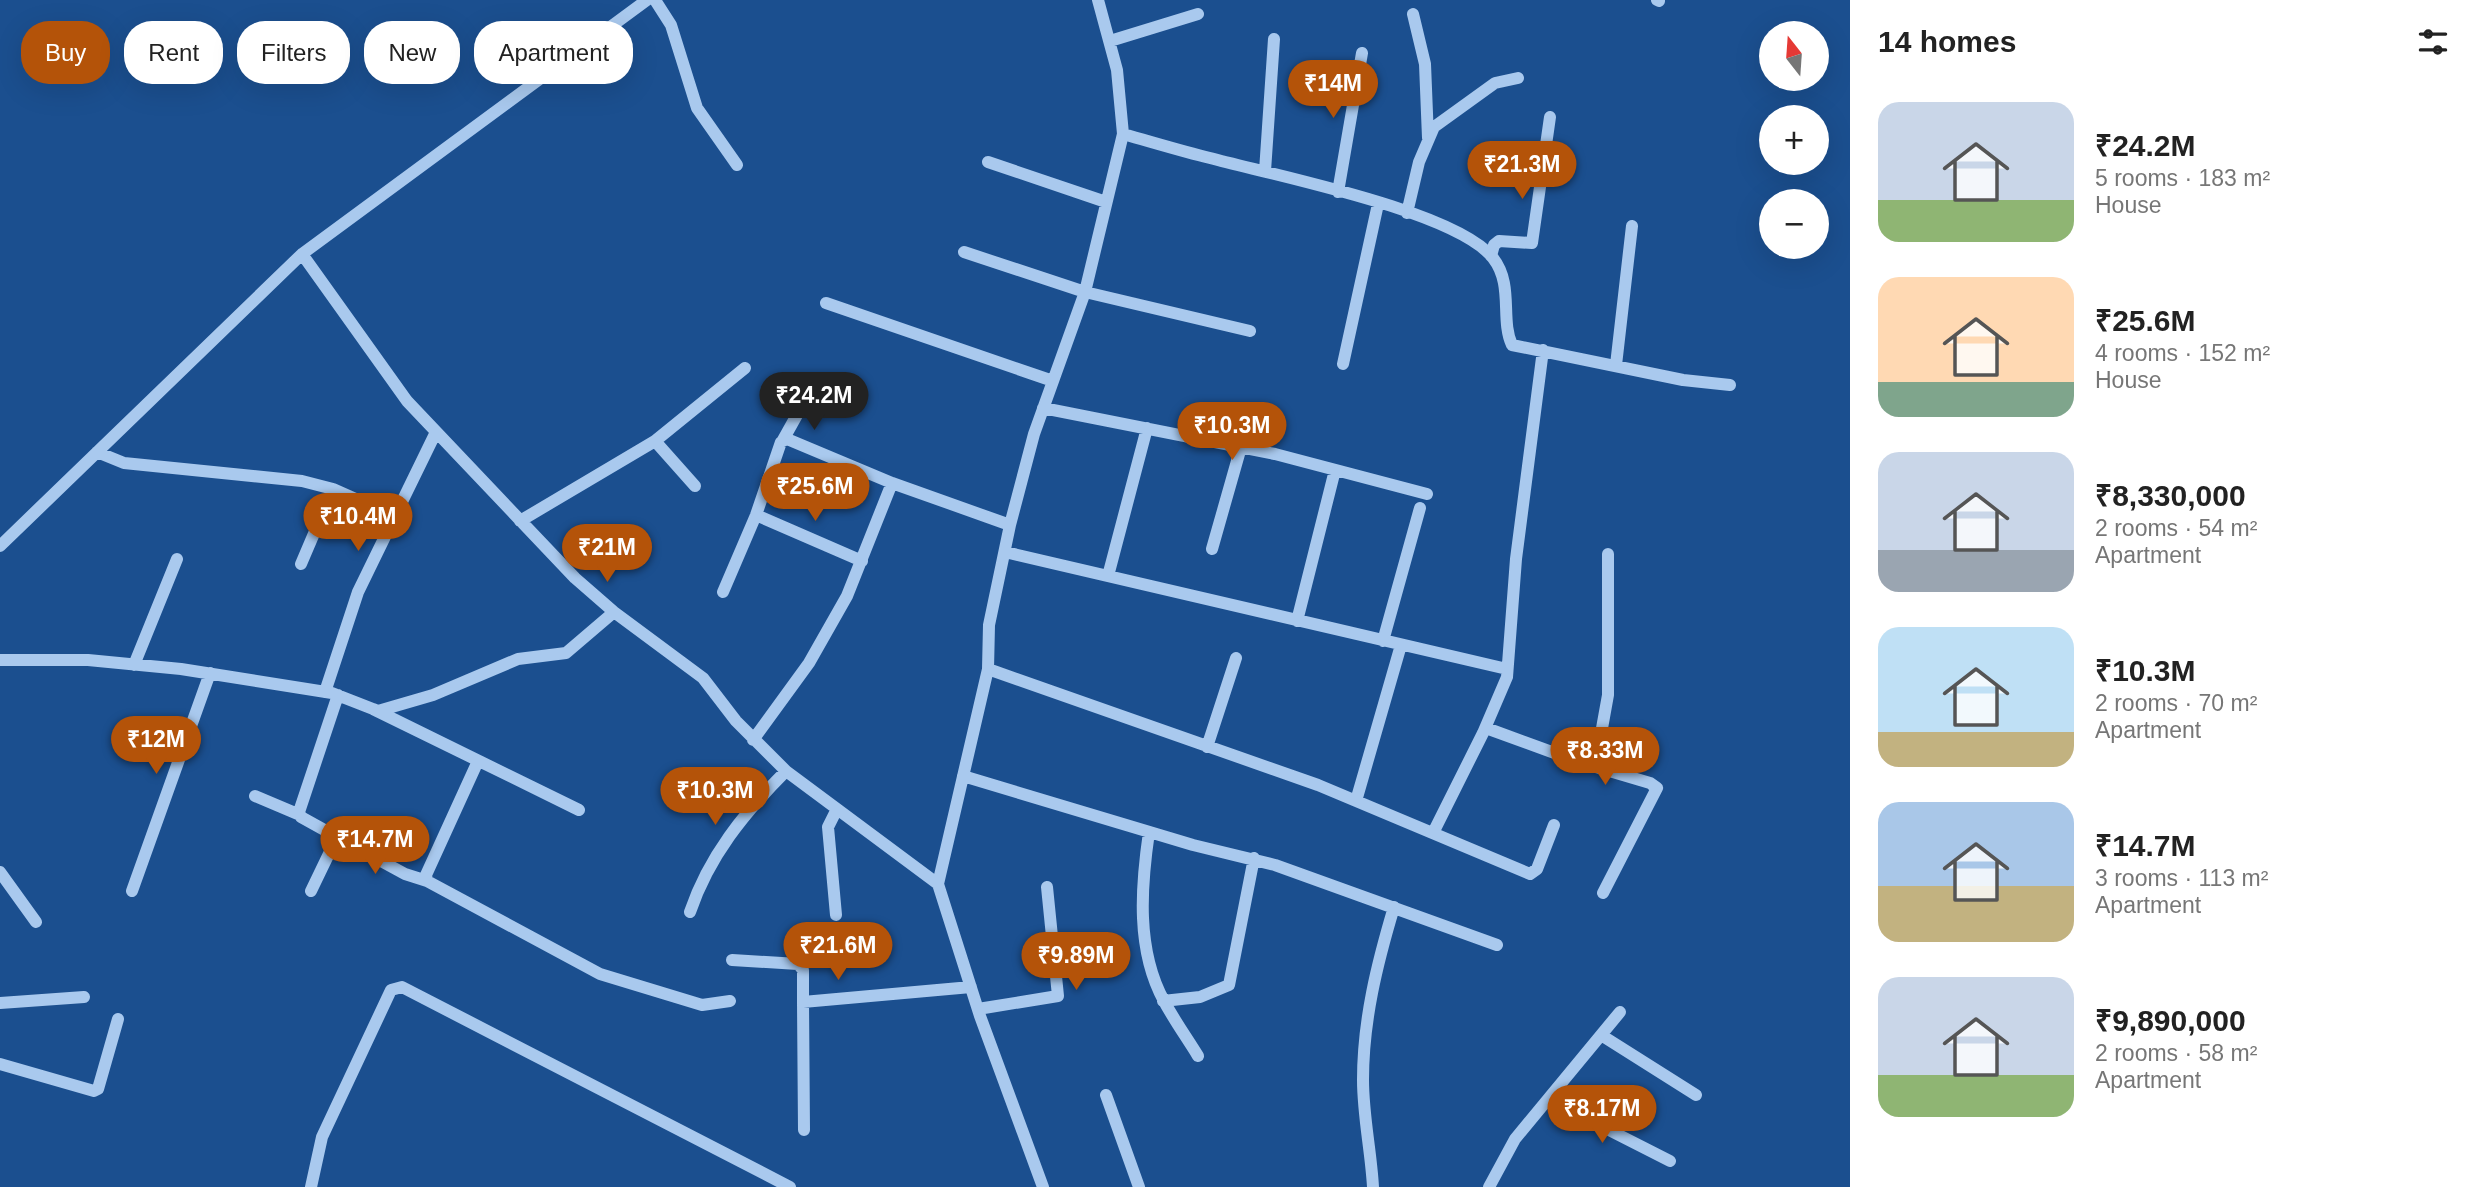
<!DOCTYPE html>
<html lang="en">
<head>
<meta charset="utf-8">
<style>
  body { margin:0; font-family:Arial,sans-serif; background:#f6f6f6; color:#222; height:100vh; display:flex; flex-direction:column; font-size:26px; white-space:nowrap }
  * { box-sizing:border-box; margin:0 }
  p { font-size:23px; color:#767676 }
  .icon { flex:none; width:38px; height:38px; fill:none; stroke:currentColor; stroke-width:2; stroke-linecap:round; stroke-linejoin:round }
  .map { position:relative; flex:1; overflow:hidden }
  .sheet { display:flex; flex-direction:column; background:#fff; width:630px }
  .sheet>* { flex:none }
  .hud { position:absolute; left:21px; top:21px; width:665px; height:63px; display:flex; gap:14px }
  .needle { width:46px; rotate:343deg }
  .fabs { position:absolute; left:1759px; top:21px; display:grid; gap:14px }
  .fabs a { display:grid; place-items:center; width:70px; height:70px; border-radius:50%; background:#fff; box-shadow:0 7px 28px #0002; font-size:35px }
  .price { position:absolute; translate:-50% -60px; padding:0 16px; border-radius:24px; background:#b45309; color:#fff; font-size:23px; line-height:46px; filter:drop-shadow(0 2px 4px #0008) }
  .price::after { content:''; position:absolute; left:50%; top:42px; width:21px; height:16px; margin-left:-10px; background:inherit; clip-path:polygon(0 0,100% 0,50% 100%) }
  .price.current { background:#222; color:#fff }
  ul { padding:0; list-style:none }
  li { display:flex; align-items:center; gap:21px; height:175px; padding:0 28px }
  li span { display:grid; place-items:center; flex:none; width:196px; height:140px; border-radius:21px; color:#555 }
  li>.icon { margin-inline-start:auto }
  span .icon { width:84px; height:84px; fill:#fffc; stroke-width:1 }
  li b { font-size:30px }
  h2 { display:flex; justify-content:space-between; align-items:center; height:84px; padding:0 28px; font-size:30px }
  .tag { padding:0 24px; border-radius:28px; background:#fff; box-shadow:0 7px 28px #0002; font-size:24px; line-height:63px }
  .tag.current { background:#b45309; color:#fff }
  main { display:flex; flex:1; min-height:0 }
  .map>svg:first-child { display:block }
  .lines { fill:none; stroke-linecap:round; stroke-linejoin:round }
  .minor { stroke:#a9c9ee; stroke-width:12 }
</style>
</head>
<body>
<main>
<div class="map">
<svg width="1850" height="1187" viewBox="0 0 1850 1187">
  <rect width="100%" height="100%" fill="#1b4f8f"/>
  <g class="lines">
    <!-- minor -->
    <path class="minor" d="M655,0L671,25L697,108L737,165
      M1657,0L1659,1
      M1413,14L1425,64L1428,138
      M1110,41L1198,14
      M1123,134C1152,142 1181,151 1210,158C1273,175 1456,211 1493,258C1514,285 1500,319 1512,345L1683,380L1730,385
      M988,162L1106,202
      M1265,171L1274,39
      M1338,192L1362,53
      M1407,213L1419,162L1434,127L1495,83L1518,78
      M964,252L1085,292L1250,331
      M302,254L407,401L575,578L614,612L703,678L736,721L786,771L938,884
      M1491,256L1494,245L1499,241L1532,243L1550,117
      M826,303L1053,381
      M1343,364L1378,204
      M1616,365L1632,226
      M1043,408L1275,454L1427,494
      M783,440L817,379
      M655,441L695,486
      M97,452L124,463L302,481L333,489L396,517
      M756,515L862,561
      M520,521L655,441L745,368
      M0,546L302,254L647,0
      M1212,549L1241,447
      M1005,552L1507,669
      M301,564L333,489
      M1108,576L1147,428
      M723,592L756,515L781,442L787,439L892,483L1010,525
      M1297,621L1335,470
      M1383,641L1420,508
      M0,660H88L181,669L332,693L373,709L579,810
      M134,665L177,559
      M988,669L1318,785L1530,874L1537,869L1554,825
      M325,692L358,592L436,432
      M378,711L433,695L518,659L566,653L614,612
      M1486,728L1579,762L1650,783L1657,788L1603,893
      M753,740L809,663L847,596L892,483
      M1207,747L1236,658
      M478,761L426,875L427,881L600,974L702,1005L730,1001
      M1595,767L1608,695V554
      M963,776L1193,845L1275,865L1497,945
      M255,796L300,815
      M1356,801L1401,645
      M1149,832C1141,887 1136,950 1164,1001C1174,1020 1187,1038 1198,1056
      M1433,833L1483,733L1507,677L1516,559L1543,350
      M337,837L405,874L427,881
      M0,872L36,922
      M132,891L210,673
      M311,891L337,837L301,817L299,812L338,695
      M690,912C709,856 744,813 786,771
      M836,915L828,827L837,809
      M732,960L798,964L803,970V1002L971,987
      M1163,1001L1200,997L1229,985L1254,858
      M803,1002L804,1130
      M0,1003L84,997
      M978,1009L1058,996L1047,887
      M1601,1035L1696,1095
      M0,1064L94,1091L98,1089L118,1019
      M1106,1095L1139,1187
      M1548,1099L1670,1161
      M311,1187L322,1137L391,990L402,987L790,1187
      M1043,1187L980,1016L938,884L988,669L989,625L1010,525L1034,434L1085,292L1123,134L1117,70L1098,0
      M1373,1187C1371,1151 1363,1116 1363,1080C1363,1020 1377,964 1394,907
      M1489,1187L1515,1139L1620,1012"/>
  </g>
</svg>
<div class="fabs">
<a><svg class="needle" viewBox="-14 -14 28 28"><path d="M0-13l5 13h-10z" fill="#e53935"/><path d="M0 13l5-13h-10z" fill="#767676"/></svg></a>
<a>+</a>
<a>−</a>
</div>
<b class="price" style="left:1333px;top:120px">₹14M</b>
<b class="price" style="left:1522px;top:201px">₹21.3M</b>
<b class="price current" style="left:814px;top:432px">₹24.2M</b>
<b class="price" style="left:1232px;top:462px">₹10.3M</b>
<b class="price" style="left:815px;top:523px">₹25.6M</b>
<b class="price" style="left:358px;top:553px">₹10.4M</b>
<b class="price" style="left:607px;top:584px">₹21M</b>
<b class="price" style="left:156px;top:776px">₹12M</b>
<b class="price" style="left:1605px;top:787px">₹8.33M</b>
<b class="price" style="left:715px;top:827px">₹10.3M</b>
<b class="price" style="left:375px;top:876px">₹14.7M</b>
<b class="price" style="left:838px;top:982px">₹21.6M</b>
<b class="price" style="left:1076px;top:992px">₹9.89M</b>
<b class="price" style="left:1602px;top:1145px">₹8.17M</b>
<div class="hud">
<a class="tag current">Buy</a>
<a class="tag">Rent</a>
<a class="tag">Filters</a>
<a class="tag">New</a>
<a class="tag">Apartment</a>
</div>
</div>
<section class="sheet">
<h2>14 homes<svg class="icon" aria-label="filters" viewBox="0 0 24 24"><path d="M4 7h16M4 17h16"/><circle cx="9" cy="7" r="2"/><circle cx="15" cy="17" r="2"/></svg></h2>
<ul>
<li><span style="background:linear-gradient(#c9d6e8 70%,#8fb573 0)"><svg class="icon" aria-label="home" viewBox="0 0 24 24"><path d="M3 11l9-7 9 7M6 9v11h12V9"/></svg></span><div><b>₹24.2M</b><p>5 rooms · 183 m²</p><p>House</p></div></li>
<li><span style="background:linear-gradient(#ffd9b3 75%,#7fa58c 0)"><svg class="icon" aria-label="home" viewBox="0 0 24 24"><path d="M3 11l9-7 9 7M6 9v11h12V9"/></svg></span><div><b>₹25.6M</b><p>4 rooms · 152 m²</p><p>House</p></div></li>
<li><span style="background:linear-gradient(#c9d6e8 70%,#9aa5b1 0)"><svg class="icon" aria-label="home" viewBox="0 0 24 24"><path d="M3 11l9-7 9 7M6 9v11h12V9"/></svg></span><div><b>₹8,330,000</b><p>2 rooms · 54 m²</p><p>Apartment</p></div></li>
<li><span style="background:linear-gradient(#bfe0f5 75%,#c2b280 0)"><svg class="icon" aria-label="home" viewBox="0 0 24 24"><path d="M3 11l9-7 9 7M6 9v11h12V9"/></svg></span><div><b>₹10.3M</b><p>2 rooms · 70 m²</p><p>Apartment</p></div></li>
<li><span style="background:linear-gradient(#a9c7e8 60%,#c2b280 0)"><svg class="icon" aria-label="home" viewBox="0 0 24 24"><path d="M3 11l9-7 9 7M6 9v11h12V9"/></svg></span><div><b>₹14.7M</b><p>3 rooms · 113 m²</p><p>Apartment</p></div></li>
<li><span style="background:linear-gradient(#c9d6e8 70%,#8fb573 0)"><svg class="icon" aria-label="home" viewBox="0 0 24 24"><path d="M3 11l9-7 9 7M6 9v11h12V9"/></svg></span><div><b>₹9,890,000</b><p>2 rooms · 58 m²</p><p>Apartment</p></div></li>
</ul>
</section>
</main>
</body>
</html>
